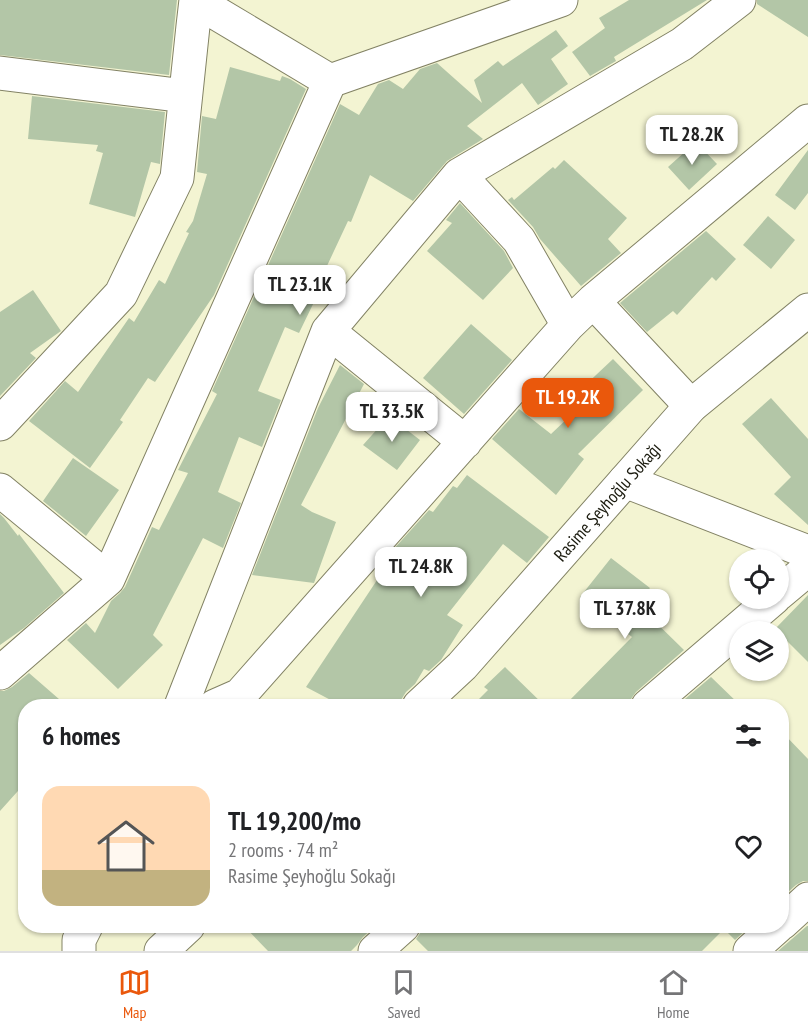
<!DOCTYPE html>
<html lang="en">
<head>
<meta charset="utf-8">
<style>
  body { margin:0; font-family:"PT Sans Narrow",sans-serif; background:#f2f2f2; color:#202124; height:100vh; display:flex; flex-direction:column; font-size:22px; white-space:nowrap }
  * { box-sizing:border-box; margin:0 }
  p { font-size:20px; color:#757577 }
  .icon { flex:none; width:33px; height:33px; fill:none; stroke:currentColor; stroke-width:2; stroke-linecap:round; stroke-linejoin:round }
  .map { position:relative; flex:1; overflow:hidden }
  .drawer { position:absolute; left:18px; top:699px; width:771px; height:234px; display:flex; flex-direction:column; background:#fff; border-radius:24px; box-shadow:0 2px 4px #0004 }
  .drawer>* { flex:none }
  .fabs { position:absolute; left:729px; top:549px; display:grid; gap:12px }
  .fabs a { display:grid; place-items:center; width:60px; height:60px; border-radius:50%; background:#fff; box-shadow:0 2px 4px #0004; font-size:30px }
  .price { position:absolute; translate:-50% -51px; padding:0 14px; border-radius:12px; background:#fff; color:#222; font-size:20px; line-height:39px; filter:drop-shadow(0 2px 3px #0008) }
  .price::after { content:''; position:absolute; left:50%; top:36px; width:18px; height:14px; margin-left:-9px; background:inherit; clip-path:polygon(0 0,100% 0,50% 100%) }
  .price.selected { background:#ea580c; color:#fff }
  ul { padding:0; list-style:none }
  li { display:flex; align-items:center; gap:18px; height:150px; padding:0 24px }
  li+li { border-top:2px solid #e0e0e0 }
  li span { display:grid; place-items:center; flex:none; width:168px; height:120px; border-radius:18px; color:#555 }
  li>.icon { margin-inline-start:auto }
  span .icon { width:72px; height:72px; fill:#fffc; stroke-width:1 }
  li b { font-size:26px }
  h2 { display:flex; justify-content:space-between; align-items:center; height:72px; padding:0 24px; font-size:26px }
  .tab-bar { display:flex; justify-content:space-around; align-items:center; height:84px; border-top:2px solid #e0e0e0; background:#fff; font-size:16px; color:#757577 }
  .tab-bar a { display:grid; justify-items:center; gap:3px }
  .tab-bar .selected { color:#ea580c }
  .map>svg:first-child { display:block }
  .building { fill:#b3c6a7 }
  .lines { fill:none; stroke-linecap:round; stroke-linejoin:round }
  .minor-casing { stroke:#828264; stroke-width:35 }
  .major-casing { stroke:#828264; stroke-width:35 }
  .minor { stroke:#fff; stroke-width:33 }
  .major { stroke:#fff; stroke-width:33 }
  .labels { text-anchor:middle; dominant-baseline:central; stroke-width:5; stroke-linejoin:round; paint-order:stroke }
  .street-label { font-size:18px; fill:#1a1a0e; stroke:#fefefe }
</style>
</head>
<body>
<div class="map">
<svg width="808" height="951" viewBox="0 0 808 951">
  <rect width="100%" height="100%" fill="#f3f4d2"/>
  <!-- building -->
  <path class="building" d="M0,0H177L169,75L0,55Z
    M629,0H707L614,57L616,61L590,76L572,52L605,28L599,18Z
    M757,0H808V37L757,4Z
    M556,30L568,46L551,59L568,84L538,105L522,83L467,126L483,139L447,161L413,201L370,175L351,222L348,221L312,298L315,300L299,333L285,327L258,391L281,400L262,447L239,437L218,492L241,503L223,548L203,538L153,635L163,645L118,689L67,640L86,623L95,633L111,601L120,593L125,587L152,527L159,530L188,473L178,470L217,394L212,391L340,104L359,115L378,84L389,80L403,89L420,69L437,63L482,103L474,80L498,61L503,66Z
    M230,67L280,81L282,76L290,79L306,89L214,295L155,382L148,378L120,420L123,422L90,468L29,421L65,381L78,392L129,318L134,322L159,280L165,284L189,233L186,232L193,221L207,174L197,172L202,116L216,119Z
    M32,96L165,112L160,164L151,162L135,217L89,204L103,153L96,151L98,145L28,139Z
    M696,142L717,164L689,190L668,167Z
    M808,150V193L795,210L775,195Z
    M564,160L627,218L608,239L621,253L581,286L540,239L533,227L508,200L512,197L514,200L553,167L555,169Z
    M460,203L504,251L513,268L483,300L427,251L452,223L446,220Z
    M768,216L795,240L771,269L743,245Z
    M706,231L736,259L716,281L712,277L677,315L673,311L647,332L620,303Z
    M33,290L61,331L30,353L36,358L0,396V312Z
    M471,324L512,360L464,414L423,378Z
    M613,359L643,390L578,454L584,459L556,495L492,439L519,409L551,434L588,399L579,391Z
    M340,365L364,384L301,505L312,512L336,522L314,583L252,575L318,408Z
    M771,398L808,439V525L774,494L791,477L742,424Z
    M389,416L420,440L397,470L363,445Z
    M73,458L119,490L86,536L43,501Z
    M467,475L549,537L527,563L503,544L447,615L463,625L441,660L429,671L424,669L415,684L406,692L401,700V706H342L306,687L395,553L392,551L429,510L433,512L453,486L457,488Z
    M0,514L4,518L18,536L19,534L64,593L24,628L0,645Z
    M611,558L650,588L637,604L684,650L636,692L631,699L630,706H564L632,637L580,597Z
    M808,595V662L775,629Z
    M505,667L545,706H472L488,690L484,687Z
    M29,673L67,706H26V782L0,811V691H4L12,687Z
    M711,677L741,706H681L679,704Z
    M782,732L808,759V881H803L796,885L788,892L782,884Z
    M244,926H375L363,937L357,945L351,951H268Z
    M421,926H750L735,940L724,929L702,951H428L416,939L421,932Z
    M807,926H808V951H778Z"/>
  <g class="lines">
    <!-- minor casing -->
    <g class="minor-casing">
      <path id="minor" d="M196,1L330,81
        M0,73L185,96
        M459,175L519,240L568,325
        M593,301L691,406
        M328,331L465,442
        M0,424L121,294L177,178L193,26L196,0
        M625,481L808,552
        M0,490L108,579
        M778,594L808,569
        M0,673L108,579L330,81L561,0
        M181,706L328,331L459,175L682,44L739,0
        M215,706L240,695L568,325L593,301L808,121
        M648,706L774,598
        M782,923L808,899
        M79,951V940L86,926
        M375,951L403,926
        M750,951L778,926"/>
    </g>
    <!-- major casing -->
    <g class="major-casing">
      <g id="major">
        <path id="s1" d="M419,706L462,666L691,406L808,310"/>
        <path d="M161,951L188,926"/>
      </g>
    </g>
    <!-- minor -->
    <use href="#minor" class="minor"/>
    <!-- major -->
    <use href="#major" class="major"/>
  </g>
  <g class="labels">
    <!-- street labels -->
    <g class="street-label">
      <text stroke="none"><textPath href="#s1" startOffset="278">Rasime Şeyhoğlu Sokağı</textPath></text>
    </g>
  </g>
</svg>
<div class="fabs">
<a><svg class="icon" aria-label="locate" viewBox="0 0 24 24"><circle cx="12" cy="12" r="6"/><path d="M12 2v4M12 18v4M2 12h4M18 12h4"/></svg></a>
<a><svg class="icon" aria-label="layers" viewBox="0 0 24 24"><path d="M12 4l9 5-9 5-9-5zM3 14l9 5 9-5"/></svg></a>
</div>
<b class="price" style="left:692px;top:166px">TL 28.2K</b>
<b class="price" style="left:300px;top:316px">TL 23.1K</b>
<b class="price selected" style="left:568px;top:429px">TL 19.2K</b>
<b class="price" style="left:392px;top:443px">TL 33.5K</b>
<b class="price" style="left:421px;top:598px">TL 24.8K</b>
<b class="price" style="left:625px;top:640px">TL 37.8K</b>
<section class="drawer">
<h2>6 homes<svg class="icon" aria-label="filters" viewBox="0 0 24 24"><path d="M4 7h16M4 17h16"/><circle cx="9" cy="7" r="2"/><circle cx="15" cy="17" r="2"/></svg></h2>
<ul>
<li><span style="background:linear-gradient(#ffd9b3 70%,#c2b280 0)"><svg class="icon" aria-label="home" viewBox="0 0 24 24"><path d="M3 11l9-7 9 7M6 9v11h12V9"/></svg></span><div><b>TL 19,200/mo</b><p>2 rooms · 74 m²</p><p>Rasime Şeyhoğlu Sokağı</p></div><svg class="icon" aria-label="heart" viewBox="0 0 24 24"><path d="M12 20l-8-8c-3-5 5-10 8-4 3-6 11-1 8 4z"/></svg></li>
</ul>
</section>
</div>
<nav class="tab-bar">
<a class="selected"><svg class="icon" aria-label="map" viewBox="0 0 24 24"><path d="M3 6l6-2 6 2 6-2v14l-6 2-6-2-6 2zM9 4v14M15 6v14"/></svg>Map</a>
<a><svg class="icon" aria-label="saved" viewBox="0 0 24 24"><path d="M7 4h10v16l-5-4-5 4z"/></svg>Saved</a>
<a><svg class="icon" aria-label="home" viewBox="0 0 24 24"><path d="M3 11l9-7 9 7M6 9v11h12V9"/></svg>Home</a>
</nav>
</body>
</html>
